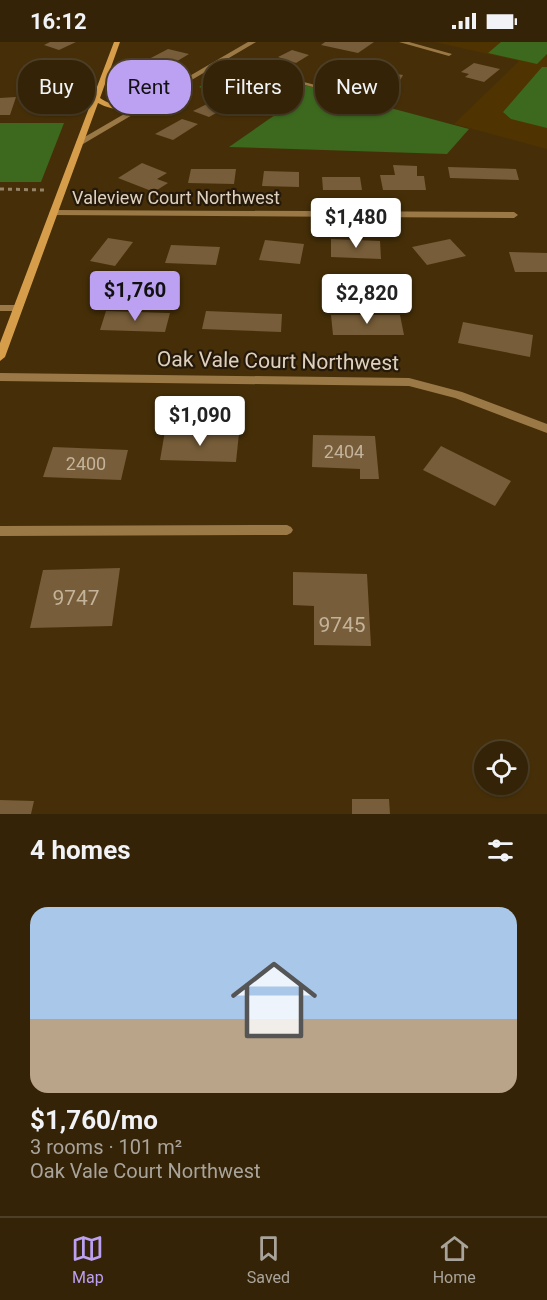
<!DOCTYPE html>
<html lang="en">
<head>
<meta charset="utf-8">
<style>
  body { margin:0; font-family:Roboto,sans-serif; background:#3c2b10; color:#f1f3f6; height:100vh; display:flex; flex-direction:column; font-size:22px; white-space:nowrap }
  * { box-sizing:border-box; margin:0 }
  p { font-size:20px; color:#a9a49b }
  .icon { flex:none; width:33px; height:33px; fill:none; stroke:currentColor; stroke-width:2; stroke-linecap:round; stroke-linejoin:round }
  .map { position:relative; height:772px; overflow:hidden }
  .side { display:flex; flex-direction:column; background:#342306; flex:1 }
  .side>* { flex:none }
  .guide { position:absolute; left:18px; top:18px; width:512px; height:54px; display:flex; gap:12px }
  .fabs { position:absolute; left:474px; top:699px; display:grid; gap:12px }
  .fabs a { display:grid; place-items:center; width:54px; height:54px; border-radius:50%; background:#342306; box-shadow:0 2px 4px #0004,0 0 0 2px #4e4028; font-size:30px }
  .price { position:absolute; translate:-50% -51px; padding:0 14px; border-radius:6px; background:#fff; color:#222; font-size:20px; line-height:39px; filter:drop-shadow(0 2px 3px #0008) }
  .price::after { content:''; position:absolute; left:50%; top:36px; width:18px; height:14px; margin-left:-9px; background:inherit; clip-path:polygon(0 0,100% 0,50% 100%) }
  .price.selected { background:#bca0f2; color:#111 }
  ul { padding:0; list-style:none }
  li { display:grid; align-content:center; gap:12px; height:318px; padding:0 30px }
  li span { display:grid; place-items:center; height:186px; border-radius:18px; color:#555 }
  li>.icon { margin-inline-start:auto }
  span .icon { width:108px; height:108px; fill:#fffc; stroke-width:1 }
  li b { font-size:26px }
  h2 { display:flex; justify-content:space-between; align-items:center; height:72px; padding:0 30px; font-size:26px }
  .pill { padding:0 21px; border-radius:24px; background:#342306; box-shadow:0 2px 4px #0004,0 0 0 2px #4e4028; font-size:21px; line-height:54px }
  .pill.selected { background:#bca0f2; color:#111 }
  .status { display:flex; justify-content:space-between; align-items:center; height:42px; padding:0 30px; background:#342306; direction:ltr }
  .status svg { height:16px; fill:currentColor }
  .tabs { display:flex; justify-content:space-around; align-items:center; height:84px; border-top:2px solid #4e4028; background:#342306; font-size:16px; color:#a9a49b }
  .tabs a { display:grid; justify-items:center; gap:3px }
  .tabs .selected { color:#bca0f2 }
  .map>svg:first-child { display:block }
  .built { fill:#4f3301 }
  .green { fill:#3c691e }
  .building { fill:#775d39 }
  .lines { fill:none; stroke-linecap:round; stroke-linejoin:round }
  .path { stroke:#958366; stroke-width:3; stroke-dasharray:4 4; stroke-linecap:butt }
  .service { fill:#9b7947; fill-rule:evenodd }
  .minor { fill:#9b7947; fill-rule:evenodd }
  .secondary { fill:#d69e4a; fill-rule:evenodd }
  .labels { text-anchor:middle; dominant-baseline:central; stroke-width:4.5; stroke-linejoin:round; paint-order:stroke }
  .far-street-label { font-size:18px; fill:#ded0bc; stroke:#24190a }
  .number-label { font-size:18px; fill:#c4b39b }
  .street-label { font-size:21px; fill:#ded0bc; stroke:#24190a }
  .near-number-label { font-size:21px; fill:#c4b39b }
</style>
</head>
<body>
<div class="status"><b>16:12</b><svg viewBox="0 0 49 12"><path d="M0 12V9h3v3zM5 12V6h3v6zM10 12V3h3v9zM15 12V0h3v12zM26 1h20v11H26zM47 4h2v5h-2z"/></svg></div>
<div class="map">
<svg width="547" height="772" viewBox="0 0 547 772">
  <rect width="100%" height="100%" fill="#462f08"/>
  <!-- built -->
  <path class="built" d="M435,0H547V107L454,82L519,19Z"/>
  <!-- green -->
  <path class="green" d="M547,0V12L537,22L488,11L501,0Z
    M233,24L469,87L447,112L229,105L275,73L199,45Z
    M542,25H547V86L511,77L503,70Z
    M0,81H64L41,140H0Z"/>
  <!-- building -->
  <path class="building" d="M50,0H76L59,8L44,3Z
    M325,0H374L358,11L321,3Z
    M168,7L189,12L169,24L147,18Z
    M292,8L309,13L296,21L278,15Z
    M474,21L500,27L484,40L465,35L469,32L461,30Z
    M64,25L65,39L38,42V27Z
    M385,30L403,33L392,53L373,50Z
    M16,55L10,73H0V56Z
    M219,56L234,61L209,75L193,69Z
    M182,77L198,82L173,98L155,92Z
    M142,121L167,131L157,137L168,141L154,150L118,136Z
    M393,123L417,124V134H424L426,148H383L380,133H395Z
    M448,125L516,127L519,138L450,136Z
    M191,127H236L234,142L188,141Z
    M264,129L299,130V145L262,144Z
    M322,135H360L362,148H323Z
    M108,196L133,200L115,224L90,219Z
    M331,197L380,199L381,217L331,215Z
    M450,197L466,214L427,223L412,205Z
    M265,198L304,202L300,222L259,218Z
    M171,203L220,205L216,223L165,221Z
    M509,210L547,211V230H515Z
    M106,269L170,271L165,290L100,288Z
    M206,269L282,272L281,290L202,287Z
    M331,273H400L404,293H333Z
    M463,280L533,293L530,315L458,301Z
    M165,389L239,391L236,420L160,418Z
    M313,393L375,394L379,437H360V427L312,425Z
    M441,404L511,439L495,464L423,428Z
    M53,405L128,408L121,438L43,435Z
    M120,526L112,584L30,586L43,528Z
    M293,530L367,532L371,604L314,603V564L293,563Z
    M352,757H389L390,772H352Z
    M0,758L34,759L31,772H0Z"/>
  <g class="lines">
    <!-- path -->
    <path class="path" d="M0,147L44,148"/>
    <!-- service -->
    <path class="service" d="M399,0H409L452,12L449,14Z
      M219,18L369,57L370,58L365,59L219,20Z
      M287,483L291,485L293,488L291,491L287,493L0,494V484Z"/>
    <!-- minor -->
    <path class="minor" d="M248,0H256L83,102L76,100Z
      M53,168L514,170L518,173L514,176L50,173L49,171Z
      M0,263H18L23,266L18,269H0Z
      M0,331L409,336L462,350L547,382V391L455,356L409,344L0,339Z"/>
    <!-- secondary -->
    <path class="secondary" d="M114,0H120L100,56C115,67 130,63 147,59L151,61C135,70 114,70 98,61L5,315L0,319V301Z"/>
  </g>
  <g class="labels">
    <!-- far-street labels -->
    <g class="far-street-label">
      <text x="176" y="155">Valeview Court Northwest</text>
    </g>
    <!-- number labels -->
    <g class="number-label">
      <text x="344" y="409">2404</text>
      <text x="86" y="421">2400</text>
    </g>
    <!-- street labels -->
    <g class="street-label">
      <text transform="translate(278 319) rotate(1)">Oak Vale Court Northwest</text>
    </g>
    <!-- near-number labels -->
    <g class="near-number-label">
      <text x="76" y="556">9747</text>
      <text x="342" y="583">9745</text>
    </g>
  </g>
</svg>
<div class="fabs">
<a><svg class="icon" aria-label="locate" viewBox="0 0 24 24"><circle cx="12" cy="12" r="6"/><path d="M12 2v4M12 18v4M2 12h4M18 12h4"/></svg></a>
</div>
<b class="price" style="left:356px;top:207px">$1,480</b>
<b class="price selected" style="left:135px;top:280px">$1,760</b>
<b class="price" style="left:367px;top:283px">$2,820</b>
<b class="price" style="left:200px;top:405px">$1,090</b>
<div class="guide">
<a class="pill">Buy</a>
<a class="pill selected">Rent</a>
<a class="pill">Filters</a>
<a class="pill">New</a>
</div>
</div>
<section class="side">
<h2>4 homes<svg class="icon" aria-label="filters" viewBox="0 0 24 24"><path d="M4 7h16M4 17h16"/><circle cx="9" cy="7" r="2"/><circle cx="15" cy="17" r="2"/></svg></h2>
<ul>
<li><span style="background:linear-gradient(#a9c7e8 60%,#b9a48a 0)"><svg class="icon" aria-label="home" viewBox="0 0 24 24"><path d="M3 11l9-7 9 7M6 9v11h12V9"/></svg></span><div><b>$1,760/mo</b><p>3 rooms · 101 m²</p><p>Oak Vale Court Northwest</p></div></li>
</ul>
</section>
<nav class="tabs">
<a class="selected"><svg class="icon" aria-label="map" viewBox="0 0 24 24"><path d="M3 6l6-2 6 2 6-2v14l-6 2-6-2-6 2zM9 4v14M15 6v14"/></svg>Map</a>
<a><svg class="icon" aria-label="saved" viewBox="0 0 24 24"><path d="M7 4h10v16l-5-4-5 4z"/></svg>Saved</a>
<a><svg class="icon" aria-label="home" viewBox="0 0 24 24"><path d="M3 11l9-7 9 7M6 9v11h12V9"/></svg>Home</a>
</nav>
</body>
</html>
